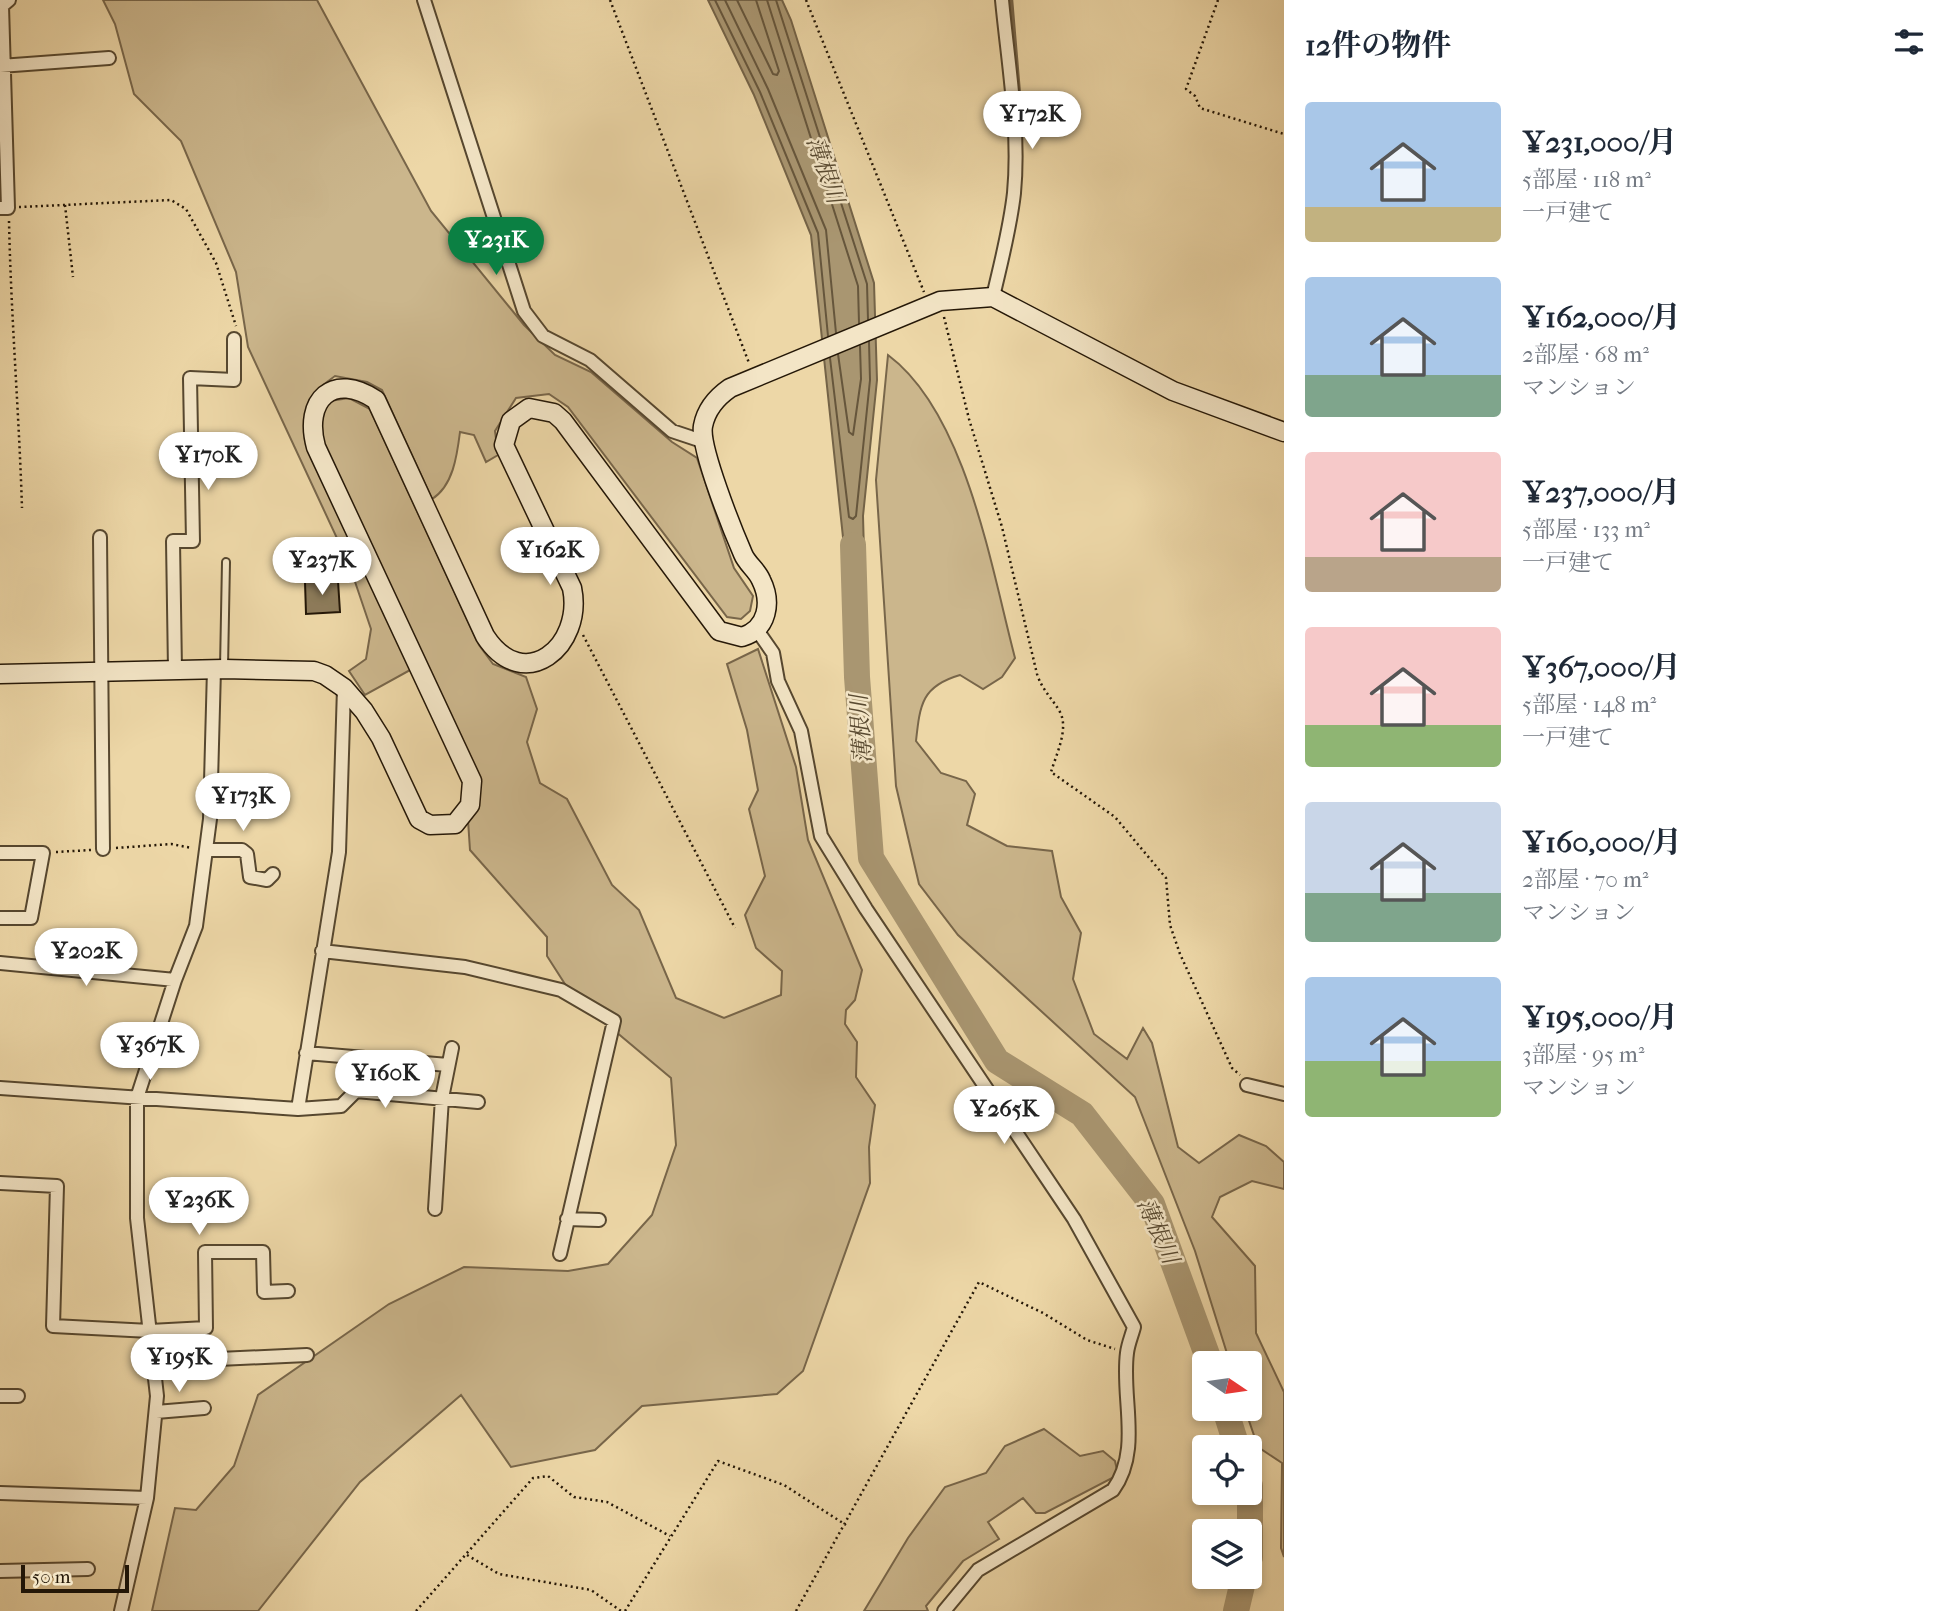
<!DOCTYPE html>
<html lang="ja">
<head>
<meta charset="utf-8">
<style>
  body { margin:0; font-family:"IM FELL French Canon","Noto Serif JP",serif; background:#f2f2f3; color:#1f2937; height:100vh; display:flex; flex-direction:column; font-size:26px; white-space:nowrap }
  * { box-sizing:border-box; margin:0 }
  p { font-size:23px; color:#747a83 }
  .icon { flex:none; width:38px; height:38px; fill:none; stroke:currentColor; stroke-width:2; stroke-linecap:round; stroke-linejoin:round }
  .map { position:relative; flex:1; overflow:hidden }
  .side { display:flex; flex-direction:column; background:#fff; width:665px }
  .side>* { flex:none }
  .needle { width:46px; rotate:103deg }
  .fabs { position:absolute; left:1192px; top:1351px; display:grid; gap:14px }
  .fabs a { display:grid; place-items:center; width:70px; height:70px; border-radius:7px; background:#fff; box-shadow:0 4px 10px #0003; font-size:35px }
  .scale { position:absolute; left:21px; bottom:18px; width:108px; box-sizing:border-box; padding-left:7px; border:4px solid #241707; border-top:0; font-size:19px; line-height:24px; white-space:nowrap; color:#241707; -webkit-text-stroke:5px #f3e5c6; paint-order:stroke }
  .price { position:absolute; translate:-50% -60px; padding:0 16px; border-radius:24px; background:#fff; color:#222; font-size:23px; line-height:46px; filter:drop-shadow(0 2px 4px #0008) }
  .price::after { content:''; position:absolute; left:50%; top:42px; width:21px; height:16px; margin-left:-10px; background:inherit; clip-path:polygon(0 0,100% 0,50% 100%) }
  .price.on { background:#0b8043; color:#fff }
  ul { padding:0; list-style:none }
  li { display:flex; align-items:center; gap:21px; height:175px; padding:0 21px }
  li span { display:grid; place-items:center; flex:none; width:196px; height:140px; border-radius:7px; color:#555 }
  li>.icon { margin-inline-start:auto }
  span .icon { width:84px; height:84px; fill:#fffc; stroke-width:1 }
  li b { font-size:30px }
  h2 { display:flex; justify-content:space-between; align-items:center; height:84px; padding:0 21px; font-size:30px }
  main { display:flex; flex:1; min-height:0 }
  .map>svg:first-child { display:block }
  .green { fill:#cbb68c; stroke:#78664a; stroke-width:2 }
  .water { fill:#a99671; stroke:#746347; stroke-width:2 }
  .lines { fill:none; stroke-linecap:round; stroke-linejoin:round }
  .shore { stroke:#66563c; stroke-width:2 }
  .stream { stroke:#746347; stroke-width:4.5 }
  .river { stroke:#a99671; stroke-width:26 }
  .building { fill:#8d7b5a; stroke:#241707; stroke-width:2 }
  .lane-casing { stroke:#56472f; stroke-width:10 }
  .street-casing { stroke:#56472f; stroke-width:16 }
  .secondary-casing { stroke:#241707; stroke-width:21 }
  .path { stroke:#241707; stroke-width:2.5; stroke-dasharray:2 3.5; stroke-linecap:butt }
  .lane { stroke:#f3e5c6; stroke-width:6 }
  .street { stroke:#f3e5c6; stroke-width:12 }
  .secondary { stroke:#f3e5c6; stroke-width:18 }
  .labels { text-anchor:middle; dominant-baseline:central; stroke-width:5; stroke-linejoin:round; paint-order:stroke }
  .water-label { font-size:23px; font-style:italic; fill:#594a31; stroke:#f3e5c6 }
</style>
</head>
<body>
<main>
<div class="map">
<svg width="1284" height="1611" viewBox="0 0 1284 1611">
  <rect width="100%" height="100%" fill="#edd7a7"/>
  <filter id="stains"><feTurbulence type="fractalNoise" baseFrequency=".00286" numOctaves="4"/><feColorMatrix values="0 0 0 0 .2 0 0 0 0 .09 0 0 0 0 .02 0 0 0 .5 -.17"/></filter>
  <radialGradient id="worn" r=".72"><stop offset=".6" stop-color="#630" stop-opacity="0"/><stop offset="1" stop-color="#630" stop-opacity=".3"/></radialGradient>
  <!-- green -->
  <path class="green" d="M103,0H317L431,211L524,325L555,355L591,372L672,442L697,458L734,568L753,596L750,611L741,619L727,617L568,407L549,394L516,398L495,431L498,455L486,462L474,435L460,432C457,456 453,486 432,499L382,390L367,382L335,376C311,392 304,408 306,437L412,669L365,695L349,671L366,659L371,629L349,564L248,347L236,272L181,141L134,94L115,24Z
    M888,355C966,413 991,567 1015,658L1002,677L983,689L960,675C922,686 920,704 916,741L941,773L966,781L975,794L967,825L1007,846L1052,851L1061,897L1081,933L1073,979L1094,1034L1127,1059L1143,1028L1152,1043L1178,1147L1199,1163L1239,1135L1266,1146L1284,1162V1189L1252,1181L1220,1197L1212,1217L1255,1266L1256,1333L1284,1392V1557L1281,1548L1282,1463L1258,1447L1245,1409H1250V1363H1230L1195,1251L1135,1097L958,935L919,884L896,786L876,480Z
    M349,398L370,409L479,645L493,664L526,677L537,709L527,742L540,783L567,799L612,885L639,910L676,998L724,1018L781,995L782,971L756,948L745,915L765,876L749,809L758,790L747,730L727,664L758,649L796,767L808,840L862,970L855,1000L846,1010L845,1024L857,1042L856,1077L875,1105L869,1147L870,1183L803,1371L777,1394L642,1406L595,1450L511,1467L461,1395L360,1482L258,1611H152L175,1508L196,1510L234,1466L258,1395L389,1304L464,1267L568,1271L608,1264L652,1215L676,1145L671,1078L572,995L547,956V937L470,850L468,820L475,809L322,445L320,418L330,401Z
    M1044,1429L1080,1456L1103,1451L1115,1461L1118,1475L1045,1513H1036L1023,1498L988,1522L999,1539L963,1561L926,1606L928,1611H864L908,1538L945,1487L986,1473L1005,1446Z"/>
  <!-- water -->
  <path class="water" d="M708,0H782L791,20L874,283L877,380L863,516L865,588L847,575L811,235L754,95Z"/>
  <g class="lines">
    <!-- shore -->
    <path class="shore" d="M715,0L760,92L818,233L828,336
      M725,0L768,89L826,230L836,333
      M737,0L773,74L777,75L779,71L756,0
      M767,0L858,286L859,323
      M776,0L867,284L868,320
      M838,354L849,432L853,435L861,379L860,346
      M830,358L849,517L853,519L856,516L870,380L869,342"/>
    <!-- stream -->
    <path class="stream" d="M1011,0L1019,95"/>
    <!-- river -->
    <path class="river" d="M853,545L857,677L871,858L997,1061L1082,1114L1152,1204L1210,1363
      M1225,1409L1237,1447
      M1250,1486V1557
      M1236,1611L1244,1577"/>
  </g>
  <!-- building -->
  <path class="building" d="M338,581L340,612L306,614L305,582Z"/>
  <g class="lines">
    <!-- lane casing -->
    <g class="lane-casing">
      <path id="lane" d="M224,667L226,562"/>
    </g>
    <!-- street casing -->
    <g class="street-casing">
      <path id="street" d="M424,0L524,311L543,336L590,360L672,431L702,441
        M0,66L109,58
        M0,208H8L2,6L9,0
        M993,297C1001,262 1010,229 1014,193C1020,130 1008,63 1002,0
        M100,537L103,849
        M757,630L773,653L778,681L801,731L821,836L866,909L1074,1219L1134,1327C1132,1335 1128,1344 1127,1353C1121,1398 1142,1450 1113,1490L978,1570L944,1611
        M175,670L173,541H193L190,378L234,380V339
        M206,850H242L247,854L250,877L267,880L273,874
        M0,853H43L31,918H0
        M322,951L465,967L561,990L614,1021L560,1254
        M0,963L175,980
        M306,1053L448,1065
        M1247,1085L1284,1094
        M0,1088L298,1109L341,1106L356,1091L478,1102
        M298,1109L339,852L344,688
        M0,1183L57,1186L53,1326L150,1331L206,1328L205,1252H263L264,1292L288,1291
        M435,1209L442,1098L452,1048
        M567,1219L599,1220
        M155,1362L307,1355
        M0,1396H18
        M156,1412L204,1408
        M0,1493L147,1498
        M0,1571L88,1569
        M121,1611L147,1498L157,1396L137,1218V1098L175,980L196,926L210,819L214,669"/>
    </g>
    <!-- secondary casing -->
    <g class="secondary-casing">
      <path id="secondary" d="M0,674L224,669L314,671L325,675L344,688L364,711L381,738L419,819L430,825L455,824L470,805L472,781L316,447C303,400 333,371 376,400L485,636C524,696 584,646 572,588L504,445L511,421L529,408L554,413L563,421L719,631L742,637C768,629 772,602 761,580C757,570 747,564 743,554C733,531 699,447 703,426C706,410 717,397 730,388L940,301L993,297L1173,391L1284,432"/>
    </g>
    <!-- path -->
    <path class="path" d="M610,0L749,363
      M806,0L924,292
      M1218,0L1186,89L1195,96L1200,108L1284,134
      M65,205L73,277
      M19,207L171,200L186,209L216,263L236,326
      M9,221C11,317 19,412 22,508
      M944,317L969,419L1002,527L1037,674C1042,690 1052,698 1060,712C1069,729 1056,755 1051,772L1115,817L1166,878L1170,925L1180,954L1232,1068L1240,1075
      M583,635L735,928
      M116,848L171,844L192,848
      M56,852L91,850
      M467,1555L499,1574L591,1590L621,1611
      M416,1611L533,1478L548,1476L574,1497L607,1502L670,1536
      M625,1611L718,1461L784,1485L846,1525
      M796,1611L979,1282L1043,1313L1087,1340L1115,1349"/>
    <!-- lane -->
    <use href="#lane" class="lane"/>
    <!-- street -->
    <use href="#street" class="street"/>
    <!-- secondary -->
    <use href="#secondary" class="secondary"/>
  </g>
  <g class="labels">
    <!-- water labels -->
    <g class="water-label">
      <text transform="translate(825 170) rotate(71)">薄根川</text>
      <text transform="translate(861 729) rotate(-94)">薄根川</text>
      <text transform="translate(1158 1231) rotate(66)">薄根川</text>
    </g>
  </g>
  <rect width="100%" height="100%" filter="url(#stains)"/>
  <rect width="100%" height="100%" fill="url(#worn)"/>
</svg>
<div class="fabs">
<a><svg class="needle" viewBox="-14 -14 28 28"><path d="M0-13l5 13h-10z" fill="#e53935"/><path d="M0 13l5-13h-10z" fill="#747a83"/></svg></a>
<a><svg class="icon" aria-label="locate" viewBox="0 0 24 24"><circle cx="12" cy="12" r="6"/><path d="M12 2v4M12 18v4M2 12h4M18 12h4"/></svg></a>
<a><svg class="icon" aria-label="layers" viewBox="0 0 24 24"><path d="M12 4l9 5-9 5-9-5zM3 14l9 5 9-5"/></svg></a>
</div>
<div class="scale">50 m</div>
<b class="price" style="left:1032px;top:151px">¥172K</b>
<b class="price on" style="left:496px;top:277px">¥231K</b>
<b class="price" style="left:208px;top:492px">¥170K</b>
<b class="price" style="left:550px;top:587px">¥162K</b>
<b class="price" style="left:322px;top:597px">¥237K</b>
<b class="price" style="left:243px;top:833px">¥173K</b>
<b class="price" style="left:86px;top:988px">¥202K</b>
<b class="price" style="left:150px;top:1082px">¥367K</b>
<b class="price" style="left:385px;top:1110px">¥160K</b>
<b class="price" style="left:1004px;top:1146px">¥265K</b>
<b class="price" style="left:199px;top:1237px">¥236K</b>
<b class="price" style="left:179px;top:1394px">¥195K</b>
</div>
<section class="side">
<h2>12件の物件<svg class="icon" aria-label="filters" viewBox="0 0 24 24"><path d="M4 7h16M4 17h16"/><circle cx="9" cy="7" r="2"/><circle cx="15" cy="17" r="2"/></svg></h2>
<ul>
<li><span style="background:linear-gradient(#a9c7e8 75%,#c2b280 0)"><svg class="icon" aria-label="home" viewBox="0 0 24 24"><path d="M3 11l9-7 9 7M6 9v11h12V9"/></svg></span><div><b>¥231,000/月</b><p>5部屋 · 118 m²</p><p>一戸建て</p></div></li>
<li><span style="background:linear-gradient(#a9c7e8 70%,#7fa58c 0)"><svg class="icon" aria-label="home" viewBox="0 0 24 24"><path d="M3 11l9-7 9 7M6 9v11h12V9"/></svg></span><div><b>¥162,000/月</b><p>2部屋 · 68 m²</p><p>マンション</p></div></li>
<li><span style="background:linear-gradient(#f6c9c9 75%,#b9a48a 0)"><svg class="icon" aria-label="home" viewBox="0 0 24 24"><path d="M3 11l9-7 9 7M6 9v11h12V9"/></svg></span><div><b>¥237,000/月</b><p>5部屋 · 133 m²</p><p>一戸建て</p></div></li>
<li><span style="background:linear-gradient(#f6c9c9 70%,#8fb573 0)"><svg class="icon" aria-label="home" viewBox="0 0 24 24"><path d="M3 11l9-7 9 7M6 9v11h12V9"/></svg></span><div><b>¥367,000/月</b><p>5部屋 · 148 m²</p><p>一戸建て</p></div></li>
<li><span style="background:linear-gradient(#c9d6e8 65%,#7fa58c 0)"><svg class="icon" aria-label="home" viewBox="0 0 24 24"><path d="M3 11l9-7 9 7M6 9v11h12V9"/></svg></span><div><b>¥160,000/月</b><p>2部屋 · 70 m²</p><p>マンション</p></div></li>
<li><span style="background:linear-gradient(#a9c7e8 60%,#8fb573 0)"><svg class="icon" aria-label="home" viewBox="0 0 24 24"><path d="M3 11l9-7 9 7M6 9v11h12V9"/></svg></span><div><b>¥195,000/月</b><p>3部屋 · 95 m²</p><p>マンション</p></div></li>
</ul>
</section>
</main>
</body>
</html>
